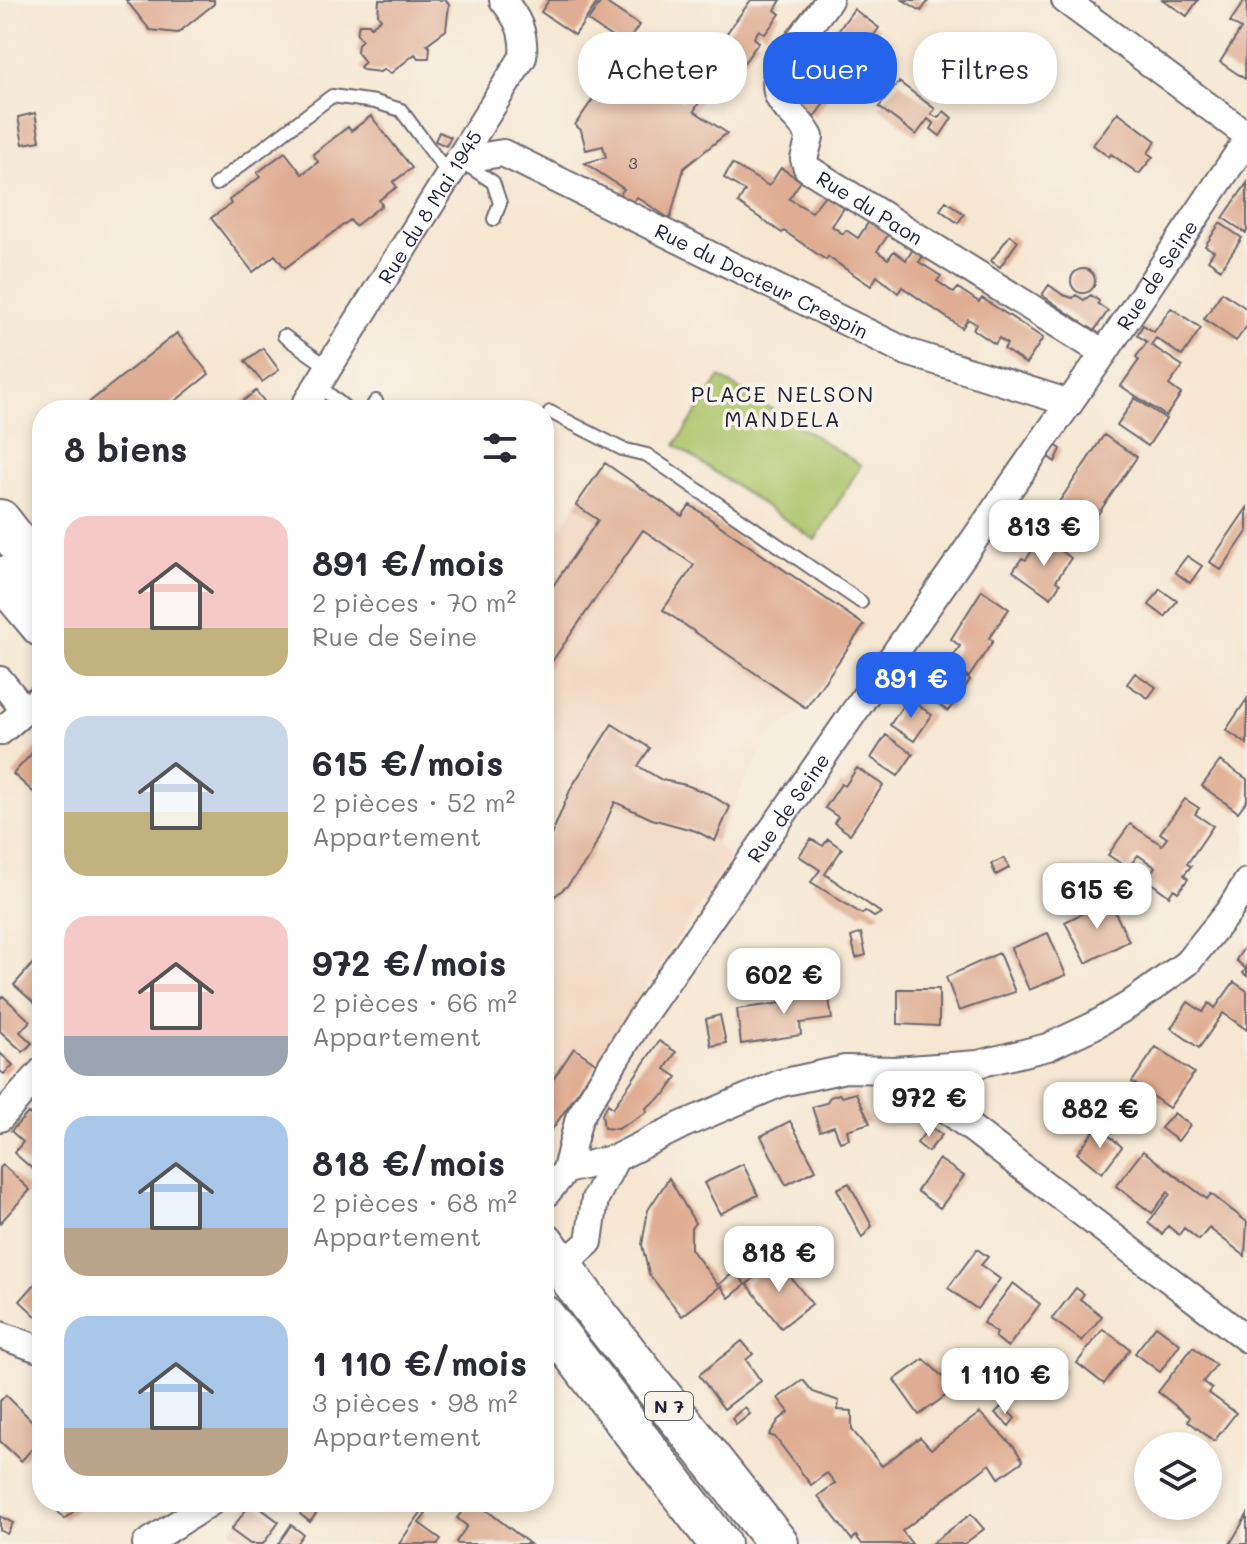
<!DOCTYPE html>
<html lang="fr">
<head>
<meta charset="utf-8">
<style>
  body { margin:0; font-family:Mali,sans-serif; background:#f7f7f7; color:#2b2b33; height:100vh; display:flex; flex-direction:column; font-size:30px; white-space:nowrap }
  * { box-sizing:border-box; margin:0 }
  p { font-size:26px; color:#7c7c81 }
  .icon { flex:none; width:44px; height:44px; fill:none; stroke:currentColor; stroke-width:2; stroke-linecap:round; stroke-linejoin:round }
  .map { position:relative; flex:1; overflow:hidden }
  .sheet { position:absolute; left:32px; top:400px; width:522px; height:1112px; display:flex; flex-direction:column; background:#fff; border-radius:32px; box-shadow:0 4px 12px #0003 }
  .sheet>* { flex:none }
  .hud { position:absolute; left:578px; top:32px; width:548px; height:72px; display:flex; gap:16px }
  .fabs { position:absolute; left:1134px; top:1432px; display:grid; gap:16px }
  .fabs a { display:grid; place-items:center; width:88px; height:88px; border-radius:50%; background:#fff; box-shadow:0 4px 12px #0003; font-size:40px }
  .price { position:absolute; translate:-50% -68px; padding:0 18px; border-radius:16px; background:#fff; color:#222; font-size:26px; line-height:52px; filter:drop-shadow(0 2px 4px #0008) }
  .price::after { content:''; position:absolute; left:50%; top:48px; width:24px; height:18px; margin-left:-12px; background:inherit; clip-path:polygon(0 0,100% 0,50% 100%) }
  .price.active { background:#2563eb; color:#fff }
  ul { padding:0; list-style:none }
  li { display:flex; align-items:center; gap:24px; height:200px; padding:0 32px }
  li span { display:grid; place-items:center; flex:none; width:224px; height:160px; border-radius:24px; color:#555 }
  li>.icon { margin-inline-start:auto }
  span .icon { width:96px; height:96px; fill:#fffc; stroke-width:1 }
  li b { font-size:34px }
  h2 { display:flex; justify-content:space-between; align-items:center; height:96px; padding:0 32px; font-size:34px }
  .chip { padding:0 28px; border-radius:32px; background:#fff; box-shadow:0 4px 12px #0003; font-size:28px; line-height:72px }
  .chip.active { background:#2563eb; color:#fff }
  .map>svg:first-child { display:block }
  .built { fill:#f2d4be }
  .green { fill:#acc368; stroke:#677252; stroke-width:2 }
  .building { fill:#dfad93 }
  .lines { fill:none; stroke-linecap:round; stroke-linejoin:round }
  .lane-casing { stroke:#6c6770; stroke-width:16 }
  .street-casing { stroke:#6c6770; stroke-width:30 }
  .primary-casing { stroke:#6c6770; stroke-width:44 }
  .lane { stroke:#fff; stroke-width:12 }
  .street { stroke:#fff; stroke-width:26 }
  .primary { stroke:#fff; stroke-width:40 }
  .labels { text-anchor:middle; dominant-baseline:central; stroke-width:7; stroke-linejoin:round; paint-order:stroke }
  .number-label { font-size:16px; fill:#514551 }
  .shield { fill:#f7f3e8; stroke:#62616f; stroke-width:2 }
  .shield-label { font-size:18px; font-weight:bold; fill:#22223b }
  .street-label { font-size:20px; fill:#22223b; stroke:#f7f3e8 }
  .neighbourhood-label { font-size:22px; letter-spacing:2px; fill:#22223b; stroke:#f7f3e8 }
</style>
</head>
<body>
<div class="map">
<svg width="1247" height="1544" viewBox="0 0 1247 1544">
  <rect width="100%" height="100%" fill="#f7f3e8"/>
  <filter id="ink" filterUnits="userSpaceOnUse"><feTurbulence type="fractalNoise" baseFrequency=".0125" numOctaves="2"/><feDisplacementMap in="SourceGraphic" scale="16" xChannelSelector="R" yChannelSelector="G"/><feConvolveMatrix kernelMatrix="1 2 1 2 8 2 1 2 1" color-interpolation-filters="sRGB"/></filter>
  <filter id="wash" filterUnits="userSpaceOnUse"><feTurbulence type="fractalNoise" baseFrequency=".006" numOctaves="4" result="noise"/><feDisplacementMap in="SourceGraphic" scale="32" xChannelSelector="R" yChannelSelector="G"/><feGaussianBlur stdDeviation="1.8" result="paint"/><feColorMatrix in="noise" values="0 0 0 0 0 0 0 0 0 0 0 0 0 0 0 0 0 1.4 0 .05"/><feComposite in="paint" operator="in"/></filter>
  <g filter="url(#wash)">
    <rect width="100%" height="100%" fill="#f5e7d2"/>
    <!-- built -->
    <path class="built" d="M605,463L681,516L690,505L864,625L806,708L770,734L715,841L730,859L544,1141V551Z"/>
    <!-- green -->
    <path class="green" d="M720,377L861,465L815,540L675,445Z"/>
    <g id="blocks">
      <!-- building -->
      <path class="building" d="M126,0H214V4L178,33L150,30Z
        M379,0H446L449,5L446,30L427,44L430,48L429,58H418L415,54L390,74L384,69L380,72L363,70L360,67L365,62L357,52L358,44L362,40L357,34L359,24H369L371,27L381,19L378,15Z
        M549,0H599L575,35L541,12Z
        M602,0L639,25L625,46L588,21Z
        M751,0H781L775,10L780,14L765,34L759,30L754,38L759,42L743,64L718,45Z
        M903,0H929L921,11Z
        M1163,0H1198L1187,16Z
        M1245,0H1247L1245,79L1220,62L1241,29L1230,22Z
        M854,9L879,28L814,117L789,98L805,76L811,80L817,72L811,68L826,48L831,51L838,43L843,35L838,31Z
        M620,60L682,102L688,92L700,101L694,111L727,133L684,168L670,219L637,197L631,205L617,198L624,189L585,163L606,157L603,146L586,150L581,130L575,125Z
        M899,82L935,109L931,114L938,118L944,111L952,118L940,136L931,129L934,124L928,119L916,135L879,107Z
        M1118,112L1156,141L1148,153L1153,157L1139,174L1111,154L1109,157L1093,145Z
        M35,113L40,141L23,144L18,117Z
        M371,116L412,168L393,182L397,187L379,200L382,205L355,226L350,220L285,268L275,255L253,272L211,218L231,204L229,200L260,177L257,173L285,152L302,174L318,162L313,154L348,127L351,131Z
        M439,132L451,137L446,146L435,141Z
        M732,164L769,186L781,168L801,181L789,199L812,212L825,195L844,208L832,226L843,234L846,230L858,238L870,220L889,234L877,251L888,259L894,251L906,260L918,242L928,249L919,262L941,276L937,281L954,293L958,288L979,302L982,298L1043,338L1026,364L1004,349L1007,344L999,338L995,344L973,329L976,324L968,319L962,328L902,287L898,293L877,276L871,286L828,257L826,260L784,231L782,233L738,203L745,191L724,178Z
        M1247,183V231L1246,233L1223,218Z
        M946,201L964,214L958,223L940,210Z
        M1220,223L1242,238L1221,269L1208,260L1214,251L1205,246Z
        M1010,235L1018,241L1000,267L991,261Z
        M1071 281a12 12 0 1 1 24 0a12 12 0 1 1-24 0Z
        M1049,285L1063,295L1073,298L1076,295L1084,300L1091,295L1099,301L1098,304L1108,311L1094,331L1042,295Z
        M1222,292L1247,309V326L1236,341L1204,319Z
        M1171,308L1201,328L1182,356L1156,338L1151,345L1183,366L1169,385L1181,394L1166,416L1121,386L1139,360L1136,357L1147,342L1137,335L1143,325L1154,332Z
        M177,333L209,374L164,410H86L83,407Z
        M263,348L279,370L262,382L245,361Z
        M256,391L271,410H243L239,404Z
        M1135,398L1166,419L1148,446L1117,425Z
        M1104,435L1137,457L1085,533L1053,511Z
        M1055,445L1061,449L1055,462L1047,456Z
        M605,463L682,516L690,505L864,625L806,708L663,610L694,565L643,530L544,673V599L598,520L576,505Z
        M1247,508V532L1221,570L1210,562Z
        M1045,539L1071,558L1056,581L1060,584L1051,598L1013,571L1022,558L1026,560L1034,548L1037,550Z
        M1187,556L1202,566L1190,583L1175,572Z
        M1160,589L1177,601L1165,617L1149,605Z
        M982,590L1009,609L989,638L993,641L969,677L949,663L960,646L951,639Z
        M934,664L946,673L951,667L970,680L948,711L917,690Z
        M1135,673L1156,687L1148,698L1127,684Z
        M908,698L932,715L914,741L890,725Z
        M1247,699V744L1226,730Z
        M612,724L650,748L638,766L662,780L686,785L709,794L730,807L715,841L696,831L652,819L615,802L590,857L567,886L544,905V844L551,836L571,788Z
        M886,735L913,754L898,776L871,758Z
        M42,742V800L13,774Z
        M1220,761L1247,779V800L1238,812L1202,786Z
        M857,768L883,785L850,834L834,823L838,817L825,808L841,784L845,786Z
        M1185,799L1199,808L1195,814L1213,826L1187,864L1191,866L1184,875L1188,879L1178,892L1174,889L1169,896L1146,879L1155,867L1138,855L1128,868L1108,855L1130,824L1162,845L1167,838L1160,833Z
        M811,839L823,846L828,839L842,849L825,874L881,913L874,917L865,911L862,914L811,882L820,870L799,856Z
        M1004,858L1009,868L996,875L991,864Z
        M1109,900L1129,941L1086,963L1065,922Z
        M861,933L866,955L856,958L851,937Z
        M1048,933L1066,975L1029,990L1011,948Z
        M1247,943V976L1243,973L1246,969L1236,960Z
        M42,953V1010L14,985Z
        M999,953L1015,992L959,1011L946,977Z
        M1234,982L1247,991V1030L1223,1013L1199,1048L1171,1028L1188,1002L1203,1012L1209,1003L1215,1008Z
        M827,985L832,1019L800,1023L801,1035L741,1044L737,1009L797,1001L796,989Z
        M898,989H939V1026L898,1024Z
        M3,996L30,1021L20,1032L32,1043L23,1052L0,1031V999Z
        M720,1015L726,1043L711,1046L706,1019Z
        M659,1041L676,1052L665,1069L677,1077L665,1094L646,1108L647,1112L618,1129L604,1128L602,1114L608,1104L613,1108Z
        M1156,1047L1194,1073L1169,1108L1132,1082Z
        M574,1048L597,1064L544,1141V1106L550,1098L544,1093Z
        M0,1053L13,1065L4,1074L0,1071Z
        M856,1093L870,1123L847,1130L849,1139L840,1142L834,1126L820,1131L812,1107L826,1103L830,1097L839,1094L842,1097Z
        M28,1113L40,1123L42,1121V1177L14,1153L23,1142L11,1131Z
        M1174,1113L1190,1125L1178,1141L1161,1128Z
        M790,1121L816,1170L786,1185L761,1136Z
        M930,1126L942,1135L928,1152L917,1143Z
        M1098,1126L1122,1147L1102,1173L1077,1153Z
        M1143,1151L1207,1199L1211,1194L1247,1222L1245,1256L1209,1228L1199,1240L1184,1228L1179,1235L1168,1226L1162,1234L1148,1223L1170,1194L1168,1192L1152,1213L1116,1186Z
        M939,1159L964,1176L940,1208L917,1191Z
        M743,1164L758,1195L720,1214L704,1183Z
        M3,1165L30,1190L0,1223V1168Z
        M669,1178L695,1223L691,1228V1249L718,1285L737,1270L745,1285L729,1298L721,1286L682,1316L649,1274L642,1245L648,1210Z
        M849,1183L872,1226L862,1238L837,1189Z
        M977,1249L988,1257L981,1265L1000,1279L977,1309L948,1288Z
        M777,1260L812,1304L781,1328L747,1284Z
        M42,1276V1322L20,1301Z
        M1013,1283L1040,1304L1008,1347L995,1337L997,1333L983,1323Z
        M1076,1288L1084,1294L1080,1299L1102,1316L1082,1341L1052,1319Z
        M1156,1326L1180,1344L1160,1372L1135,1353Z
        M1103,1329L1130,1349L1104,1384L1077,1363Z
        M742,1341L753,1354L746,1360L761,1381L724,1409L699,1375Z
        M1193,1347L1216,1365L1203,1382L1212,1389L1209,1393L1236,1413L1214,1441L1188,1421L1190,1417L1158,1392Z
        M924,1359L943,1377L950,1367L973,1391L965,1399L955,1389L919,1415L894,1380Z
        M1054,1361L1066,1370L1047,1394L1035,1385Z
        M803,1380L813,1392L839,1401L838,1410L852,1411V1430L882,1466L920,1437L931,1449L980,1413L1014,1447L1023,1461L999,1478L990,1464L902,1531L912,1544H862L856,1536L852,1540L818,1496L835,1483L827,1473L811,1485L775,1437L769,1435L779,1420L789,1412L778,1398Z
        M6,1395L42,1431V1438L21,1461L0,1441V1401Z
        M1002,1406L1015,1418L1009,1426L995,1413Z
        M745,1407L750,1414L736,1425L732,1418Z
        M51,1502H85L64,1519Z
        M252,1502L279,1522L263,1544H250L231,1530Z
        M469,1502H476L530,1544H458L456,1542L467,1526L457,1518Z
        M308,1504L318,1511L310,1522L300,1514Z
        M422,1511L426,1514L419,1523L441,1539L438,1544H399Z
        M971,1514L984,1529L964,1544H931Z
        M1247,1515V1544H1230Z
        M0,1516L13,1523L7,1534L0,1530Z
        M291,1525L303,1534L296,1544H278Z"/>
    </g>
  </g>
  <g filter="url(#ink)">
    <use href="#blocks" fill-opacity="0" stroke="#6c6770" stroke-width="2"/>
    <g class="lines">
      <!-- lane casing -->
      <g class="lane-casing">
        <path id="lane" d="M462,162L493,182L500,203L494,219
          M216,184L332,96L375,102L401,110L449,175
          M284,336L328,367
          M317,384L348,410
          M370,410L376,401
          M550,412L622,449L647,455L861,602"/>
      </g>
      <!-- street casing -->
      <g class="street-casing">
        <g id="street">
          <path id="s1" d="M829,0L779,66C767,107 795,108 810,137L804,159L807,168L1104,353"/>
          <path d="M1065,0L1247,135"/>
          <path id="s2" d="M458,160L503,153L907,352L1070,403"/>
          <path id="s3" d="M302,410L523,57C525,32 518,19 503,0"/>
          <path d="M0,680L25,711"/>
          <path d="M0,732L42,696"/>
          <path d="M895,1070L978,1064L1048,1047L1093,1026L1129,1005L1187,963L1229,911L1247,882"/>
          <path d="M0,1118L42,1071"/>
          <path d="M566,1170L616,1158L682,1125L781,1083L845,1069L895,1070L1247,1339"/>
          <path id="s4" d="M544,1196L566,1170L579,1118L639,1021L1104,353L1247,140"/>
          <path d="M562,1266L589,1242L595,1199L616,1158"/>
          <path d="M0,1335L42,1350"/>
          <path d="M146,1544L211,1502"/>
        </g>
      </g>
      <!-- primary casing -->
      <g class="primary-casing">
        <path id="primary" d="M0,520L42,574
          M0,577L42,627
          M544,1242L598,1316L778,1544
          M544,1316L720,1544"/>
      </g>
      <!-- lane -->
      <use href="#lane" class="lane"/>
      <!-- street -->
      <use href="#street" class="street"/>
      <!-- primary -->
      <use href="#primary" class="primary"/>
    </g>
  </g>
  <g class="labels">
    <!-- number labels -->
    <g class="number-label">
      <text x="633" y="162">3</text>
    </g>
    <!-- shield labels -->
    <rect class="shield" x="645" y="1392" width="48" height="28" rx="6"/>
    <g class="shield-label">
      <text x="669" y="1406">N 7</text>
    </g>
    <!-- street labels -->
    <g class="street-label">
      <text stroke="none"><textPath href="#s3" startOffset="240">Rue du 8 Mai 1945</textPath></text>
      <text stroke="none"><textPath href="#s1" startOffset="272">Rue du Paon</textPath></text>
      <text stroke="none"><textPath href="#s4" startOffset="1110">Rue de Seine</textPath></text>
      <text stroke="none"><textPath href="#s2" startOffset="334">Rue du Docteur Crespin</textPath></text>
      <text stroke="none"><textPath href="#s4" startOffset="462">Rue de Seine</textPath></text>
    </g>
    <!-- neighbourhood labels -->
    <g class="neighbourhood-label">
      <text x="783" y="393">PLACE NELSON<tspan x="783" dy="25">MANDELA</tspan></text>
    </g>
  </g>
</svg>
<div class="fabs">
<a><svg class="icon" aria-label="layers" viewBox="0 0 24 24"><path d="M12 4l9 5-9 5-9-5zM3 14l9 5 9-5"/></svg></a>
</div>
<b class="price" style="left:1044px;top:568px">813 €</b>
<b class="price active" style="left:911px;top:720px">891 €</b>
<b class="price" style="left:1097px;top:931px">615 €</b>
<b class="price" style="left:784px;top:1016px">602 €</b>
<b class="price" style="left:929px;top:1139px">972 €</b>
<b class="price" style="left:1100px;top:1150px">882 €</b>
<b class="price" style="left:779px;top:1294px">818 €</b>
<b class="price" style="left:1005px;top:1416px">1 110 €</b>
<div class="hud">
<a class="chip">Acheter</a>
<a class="chip active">Louer</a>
<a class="chip">Filtres</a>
</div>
<section class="sheet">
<h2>8 biens<svg class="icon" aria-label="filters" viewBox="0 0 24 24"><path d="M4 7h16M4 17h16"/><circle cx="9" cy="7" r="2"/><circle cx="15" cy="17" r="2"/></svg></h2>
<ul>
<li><span style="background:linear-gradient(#f6c9c9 70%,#c2b280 0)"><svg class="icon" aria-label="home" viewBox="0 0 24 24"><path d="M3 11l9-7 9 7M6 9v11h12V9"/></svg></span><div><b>891 €/mois</b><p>2 pièces · 70 m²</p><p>Rue de Seine</p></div></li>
<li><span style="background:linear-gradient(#c9d6e8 60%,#c2b280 0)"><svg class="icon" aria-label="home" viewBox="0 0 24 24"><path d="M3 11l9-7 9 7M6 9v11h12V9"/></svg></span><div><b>615 €/mois</b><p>2 pièces · 52 m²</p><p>Appartement</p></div></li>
<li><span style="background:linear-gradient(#f6c9c9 75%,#9aa5b1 0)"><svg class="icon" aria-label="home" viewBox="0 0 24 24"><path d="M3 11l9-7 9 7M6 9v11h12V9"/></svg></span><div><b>972 €/mois</b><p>2 pièces · 66 m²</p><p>Appartement</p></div></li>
<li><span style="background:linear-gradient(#a9c7e8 70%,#b9a48a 0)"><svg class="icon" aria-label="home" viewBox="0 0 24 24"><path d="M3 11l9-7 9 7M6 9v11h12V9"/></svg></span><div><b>818 €/mois</b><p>2 pièces · 68 m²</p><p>Appartement</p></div></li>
<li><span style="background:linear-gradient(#a9c7e8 70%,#b9a48a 0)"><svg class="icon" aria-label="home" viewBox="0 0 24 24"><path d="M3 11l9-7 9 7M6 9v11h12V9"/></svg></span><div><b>1 110 €/mois</b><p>3 pièces · 98 m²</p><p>Appartement</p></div></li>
</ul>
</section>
</div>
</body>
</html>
